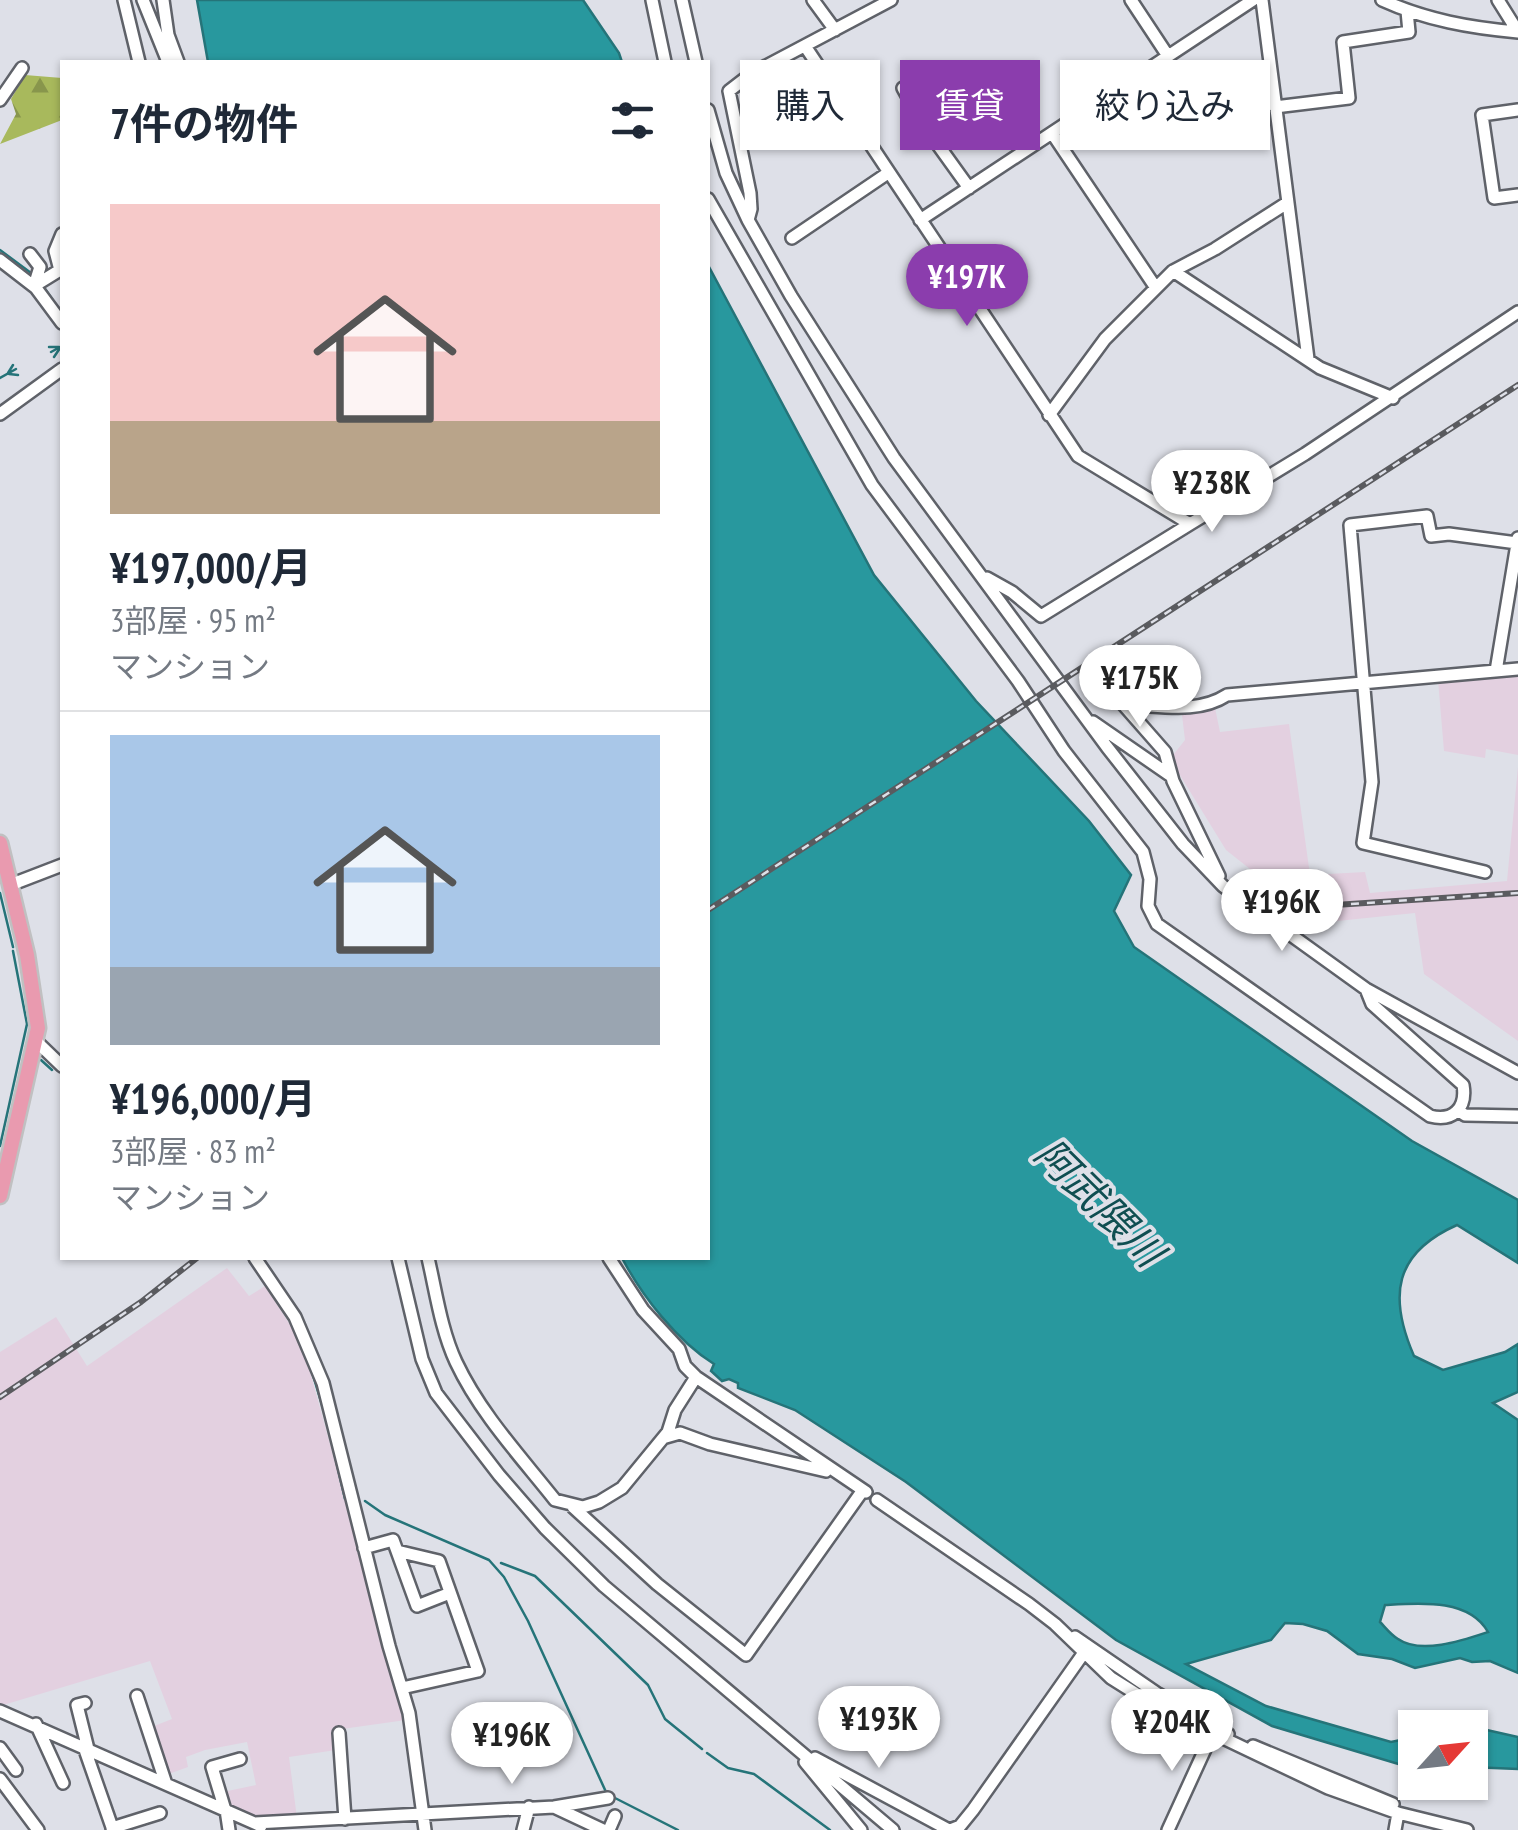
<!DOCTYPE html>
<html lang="ja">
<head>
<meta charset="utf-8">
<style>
  body { margin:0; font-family:"PT Sans Narrow","Noto Sans JP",sans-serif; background:#f6f6f7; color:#1f2937; height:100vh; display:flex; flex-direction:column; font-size:38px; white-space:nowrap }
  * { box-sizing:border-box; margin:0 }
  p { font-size:32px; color:#747a83 }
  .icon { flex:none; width:55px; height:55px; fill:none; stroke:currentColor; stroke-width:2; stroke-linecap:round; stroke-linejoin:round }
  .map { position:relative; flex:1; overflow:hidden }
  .panel { position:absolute; left:60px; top:60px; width:650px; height:1200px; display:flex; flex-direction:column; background:#fff; border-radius:0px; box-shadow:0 2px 8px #0004 }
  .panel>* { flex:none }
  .top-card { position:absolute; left:740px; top:60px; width:628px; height:90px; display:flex; gap:20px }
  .needle { width:65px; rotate:63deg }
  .tools { position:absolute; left:1398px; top:1710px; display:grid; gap:20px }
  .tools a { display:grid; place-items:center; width:90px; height:90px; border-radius:0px; background:#fff; box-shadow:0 2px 8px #0004; font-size:50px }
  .price { position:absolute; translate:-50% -85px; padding:0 22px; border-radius:35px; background:#fff; color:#222; font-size:32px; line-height:65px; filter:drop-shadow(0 2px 5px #0008) }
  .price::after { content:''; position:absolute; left:50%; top:60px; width:30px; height:22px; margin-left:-15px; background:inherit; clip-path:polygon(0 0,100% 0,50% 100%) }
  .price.current { background:#8b3dad; color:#fff }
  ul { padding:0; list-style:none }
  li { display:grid; align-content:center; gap:20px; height:530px; padding:0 50px }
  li+li { border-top:2px solid #e0e1e3 }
  li span { display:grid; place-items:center; height:310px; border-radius:0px; color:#555 }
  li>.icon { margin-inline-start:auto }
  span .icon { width:180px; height:180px; fill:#fffc; stroke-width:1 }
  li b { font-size:42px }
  h2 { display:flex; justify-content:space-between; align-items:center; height:120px; padding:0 50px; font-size:42px }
  .chip { padding:0 35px; border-radius:0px; background:#fff; box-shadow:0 2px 8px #0004; font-size:35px; line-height:90px }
  .chip.current { background:#8b3dad; color:#fff }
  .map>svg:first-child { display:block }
  .industrial { fill:#e3d0e0 }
  .forest { fill:url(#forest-firs) }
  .water { fill:#28989e; stroke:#257479; stroke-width:2.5; fill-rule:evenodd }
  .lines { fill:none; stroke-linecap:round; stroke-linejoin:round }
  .stream { stroke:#257479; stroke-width:2.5 }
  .minor-casing { stroke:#5f6269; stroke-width:16 }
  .major-casing { stroke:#c0c0c1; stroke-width:19 }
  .minor { stroke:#fff; stroke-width:11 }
  .major { stroke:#e99aaf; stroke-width:14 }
  .rail-casing { stroke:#5a5b5f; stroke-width:6 }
  .rail { stroke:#dee0e8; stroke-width:2.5; stroke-dasharray:8; stroke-linecap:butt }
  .labels { text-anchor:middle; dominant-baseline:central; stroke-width:8; stroke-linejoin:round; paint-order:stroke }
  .water-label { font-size:40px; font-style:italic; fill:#0f4e51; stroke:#dee0e8 }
</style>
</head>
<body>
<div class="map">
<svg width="1518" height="1830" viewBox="0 0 1518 1830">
  <defs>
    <pattern id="forest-firs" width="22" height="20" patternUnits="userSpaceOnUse" patternTransform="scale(2.5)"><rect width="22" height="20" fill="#a8b95c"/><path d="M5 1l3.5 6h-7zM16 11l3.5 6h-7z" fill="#88964c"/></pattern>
  </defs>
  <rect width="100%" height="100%" fill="#dee0e8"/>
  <!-- industrial -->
  <path class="industrial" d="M1518,674V755L1486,749L1485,758L1444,751L1438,680Z
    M1215,708L1220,732L1289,724L1310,875L1365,872L1370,893L1507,881L1518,767V1041L1424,974L1415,913L1318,923L1226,850L1170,759L1185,740L1182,715Z
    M227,1268L249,1296L265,1286L292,1328L309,1368L406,1720L335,1730L336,1750L289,1757L297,1818H250L228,1807L223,1792L256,1785L247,1742L205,1750L186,1757L188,1767L166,1775L149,1728L172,1719L150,1661L0,1706V1352L56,1317L87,1366Z"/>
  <!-- forest -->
  <path class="forest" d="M25,75L62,78V120L0,144L16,114L11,99Z"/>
  <!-- water -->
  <path class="water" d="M197,0H583L619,53L622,62H208Z
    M708,265L874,575L976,701L1089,821L1131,875L1114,911L1134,947L1412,1141L1518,1200V1263L1457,1225C1394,1253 1388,1296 1414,1356L1443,1370L1505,1352L1518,1344V1392L1493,1403L1518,1420V1673L1490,1661L1472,1662L1460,1658L1415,1668L1392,1659L1358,1654L1327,1631L1303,1624L1285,1623L1271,1640L1186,1664L1266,1706L1391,1742L1415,1737V1766H1405L1272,1726L1116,1640L906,1482L795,1410L738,1388V1383L729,1379L722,1381L711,1371L714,1364C677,1341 642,1296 622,1258H708ZM1385,1605C1419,1603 1469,1598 1488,1632C1464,1640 1421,1655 1398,1639C1391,1635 1385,1627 1380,1622Z
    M1469,1726L1518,1737V1769L1470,1767V1728L1462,1727Z"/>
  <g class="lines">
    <!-- stream -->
    <path class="stream" d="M0,250L31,273
      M43,286L52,299
      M49,347H59
      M51,352L62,346
      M54,357L60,348
      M8,373L13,365
      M9,374L18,375
      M0,378L16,369
      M0,893L13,947
      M41,1060L52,1070
      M0,1146L27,1024L13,951
      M312,1372L323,1408
      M330,1435L345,1499
      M365,1501L385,1515L489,1560L504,1577L528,1621L606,1792
      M501,1563L535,1576L648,1685L665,1719L702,1749
      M707,1753L728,1768L754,1774L830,1830
      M615,1798L678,1830"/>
    <!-- minor casing -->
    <g class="minor-casing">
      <path id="minor" d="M124,0L139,62
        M143,0L168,62
        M163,0L168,35L178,62
        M652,0L665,62
        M682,0L696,62
        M813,0L835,30
        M1131,0L1168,56
        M1262,0L1308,359
        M1382,0C1426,20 1471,28 1518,32
        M1498,0L1518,32
        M805,46L1078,456L1190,524L1305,454L1518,312
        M903,88L923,124L969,188
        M0,100L22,68
        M1275,107L1349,98L1343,42L1409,32L1407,11
        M708,110L726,173L748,220L791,296L894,458L1107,747L1183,844L1223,886L1366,989L1518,1073
        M1518,110L1482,115L1494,198L1518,195
        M1052,133L1156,288
        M708,199L872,485L1018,681L1064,751L1143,852L1150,879L1148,906L1157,924L1430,1116C1453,1122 1467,1108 1463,1085L1372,1004L1366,989
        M748,220L751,209L750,193L729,91L751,74L891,0
        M920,220L1253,0
        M792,238L888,173
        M30,254L40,267L34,286
        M0,260L36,288L62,323
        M1173,271L1320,368L1393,398
        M34,286L60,270L55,251L62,234
        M0,414L62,369
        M1049,415L1105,339L1173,271L1215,249L1287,203
        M987,578L1012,592L1041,616L1190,524
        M1496,671L1518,538
        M1093,722L1171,776
        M1485,872L1363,843L1372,782L1350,525L1427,516L1431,536L1449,534L1517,543
        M1219,876L1173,781L1165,752L1122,703L1125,694L1135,692L1150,706C1176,708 1204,710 1227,695L1518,669
        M10,885L62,865
        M37,1042L62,1066
        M1459,1111L1465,1115L1518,1116
        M255,1258L295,1317L323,1383L389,1646L409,1713L425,1830
        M398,1258L422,1359L436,1393L499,1475L545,1528L604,1586L893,1830
        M428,1258C436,1292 441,1330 456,1362C480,1413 520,1456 555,1500L583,1507L599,1502L622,1488L668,1432L675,1410L696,1377
        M609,1258L643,1310L679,1349L685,1366L696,1377L866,1492
        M666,1437L680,1433L710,1444L826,1471
        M877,1500L1029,1604L1055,1624L1111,1678L1154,1705L1328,1788L1398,1813L1467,1830
        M573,1507L657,1584L746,1655L863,1490
        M364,1548L393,1540L397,1551L439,1561L478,1671L402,1688
        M397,1551L417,1606L450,1593
        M1075,1637L1158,1694L1228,1734
        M137,1696L166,1784
        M85,1703L77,1705L88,1749
        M0,1711L261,1826
        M36,1724L63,1783
        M339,1733L345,1819
        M1253,1746L1393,1804
        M84,1747L113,1830
        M0,1748L16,1770
        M815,1758L949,1830
        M805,1762L861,1830
        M0,1779L38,1830
        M554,1807L603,1830
        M225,1810L212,1767L240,1759
        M226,1810L229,1830
        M255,1823L554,1807L608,1798
        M112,1828L160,1813
        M523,1830L529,1807
        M609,1830L615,1816
        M950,1830L960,1826L973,1810L1083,1654
        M1168,1830L1212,1734
        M1395,1830L1398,1813"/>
    </g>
    <!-- major casing -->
    <g class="major-casing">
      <path id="major" d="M0,843L27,955L38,1028L0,1196"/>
    </g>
    <!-- minor -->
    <use href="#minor" class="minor"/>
    <!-- major -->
    <use href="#major" class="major"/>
    <!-- rail casing -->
    <g class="rail-casing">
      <path id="rail" d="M1335,905L1518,893
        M708,910L1518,385
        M0,1397L141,1302L197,1258"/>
    </g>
    <!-- rail -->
    <use href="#rail" class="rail"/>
  </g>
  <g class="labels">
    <!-- water labels -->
    <g class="water-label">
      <text transform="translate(1100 1202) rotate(45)">阿武隈川</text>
    </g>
  </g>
</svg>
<div class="tools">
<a><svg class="needle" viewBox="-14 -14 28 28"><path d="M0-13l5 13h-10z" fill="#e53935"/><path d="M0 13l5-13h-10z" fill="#747a83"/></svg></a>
</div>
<b class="price current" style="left:967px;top:329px">¥197K</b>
<b class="price" style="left:1212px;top:535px">¥238K</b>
<b class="price" style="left:1140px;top:730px">¥175K</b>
<b class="price" style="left:1282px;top:954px">¥196K</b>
<b class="price" style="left:879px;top:1771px">¥193K</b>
<b class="price" style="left:1172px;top:1774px">¥204K</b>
<b class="price" style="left:512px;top:1787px">¥196K</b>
<div class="top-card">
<a class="chip">購入</a>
<a class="chip current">賃貸</a>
<a class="chip">絞り込み</a>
</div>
<section class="panel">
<h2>7件の物件<svg class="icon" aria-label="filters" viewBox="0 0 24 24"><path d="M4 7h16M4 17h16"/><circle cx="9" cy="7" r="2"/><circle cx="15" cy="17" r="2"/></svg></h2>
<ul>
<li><span style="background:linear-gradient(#f6c9c9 70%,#b9a48a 0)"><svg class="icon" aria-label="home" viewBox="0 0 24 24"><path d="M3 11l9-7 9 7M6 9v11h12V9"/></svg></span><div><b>¥197,000/月</b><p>3部屋 · 95 m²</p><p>マンション</p></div></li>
<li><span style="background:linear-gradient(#a9c7e8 75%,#9aa5b1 0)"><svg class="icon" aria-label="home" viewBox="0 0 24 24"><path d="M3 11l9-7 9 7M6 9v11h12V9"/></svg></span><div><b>¥196,000/月</b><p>3部屋 · 83 m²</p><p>マンション</p></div></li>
</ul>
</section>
</div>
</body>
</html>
